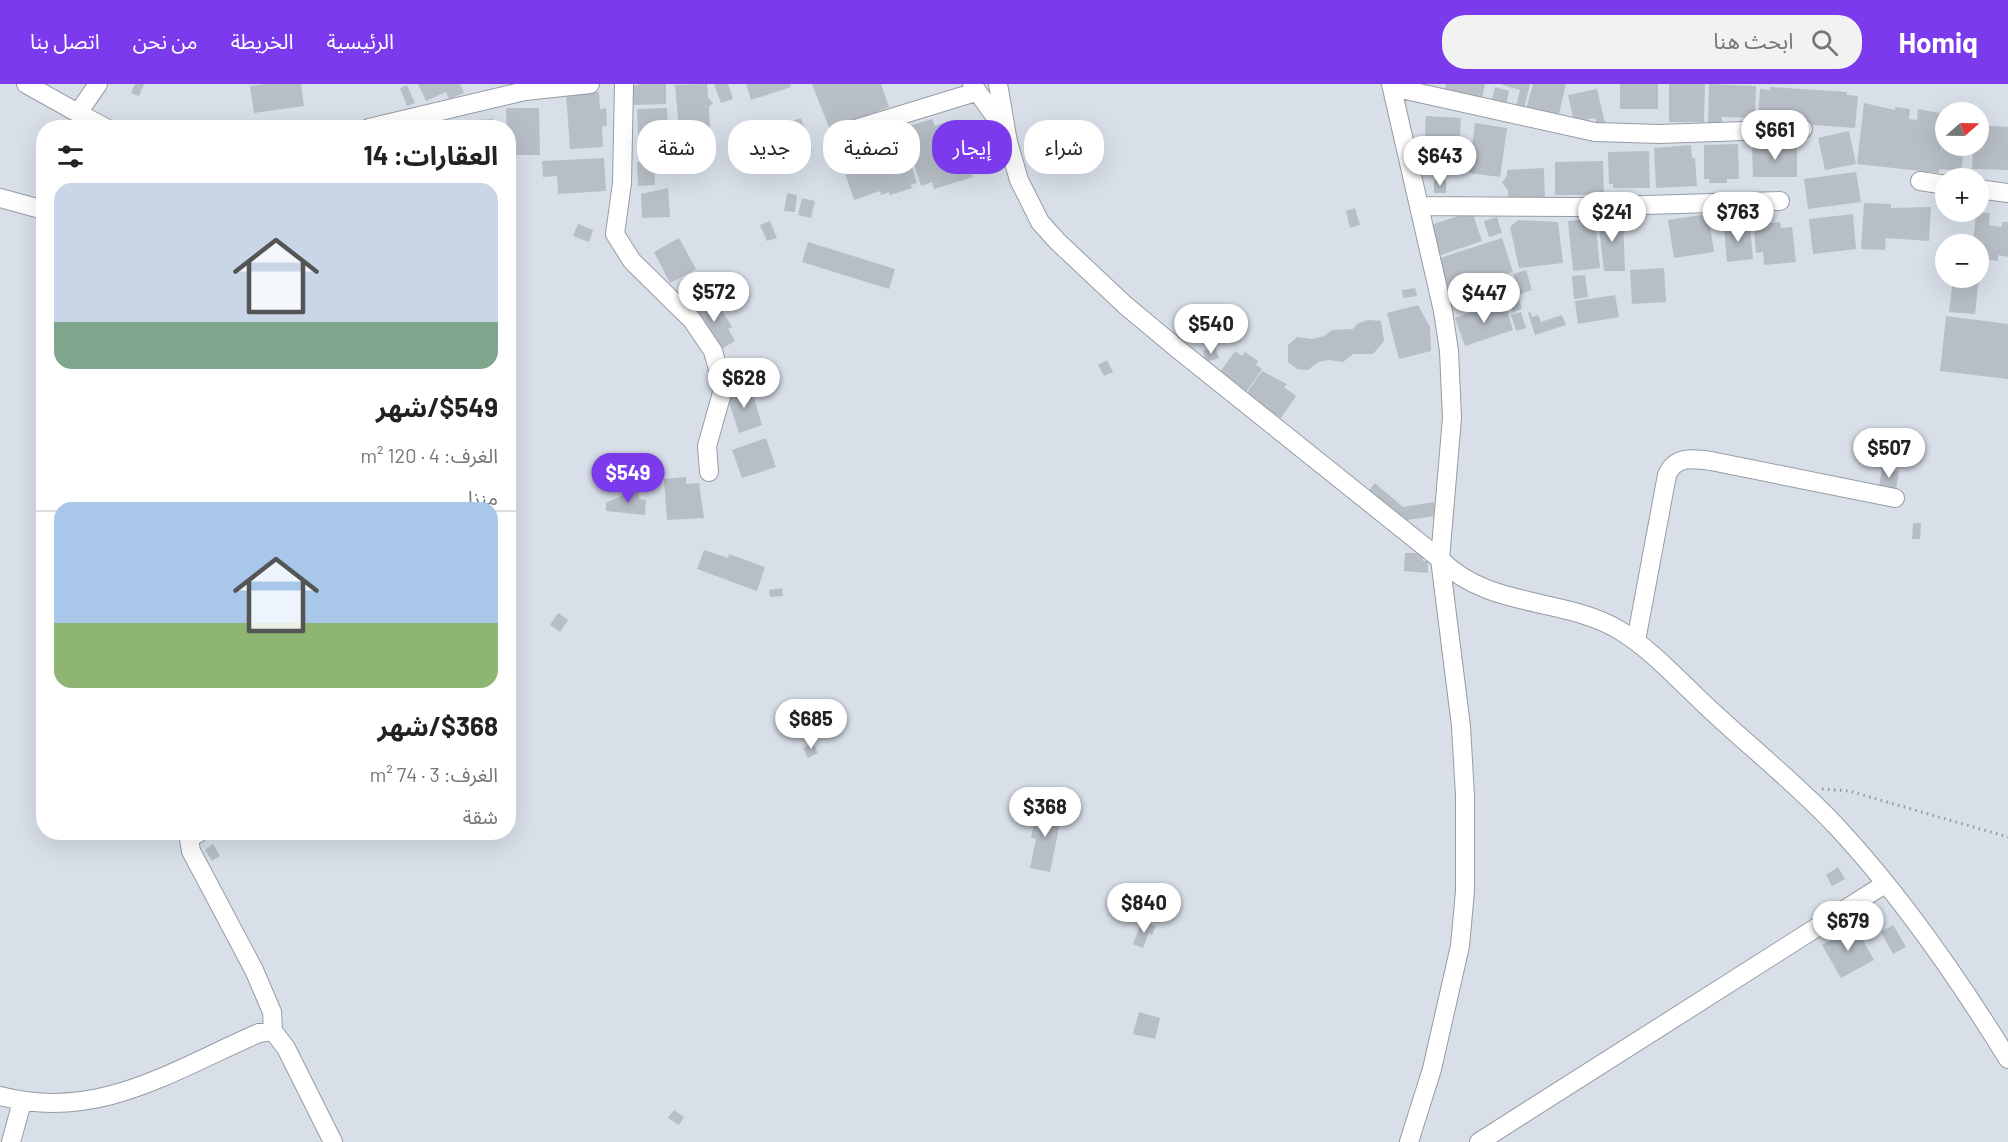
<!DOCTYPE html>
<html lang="ar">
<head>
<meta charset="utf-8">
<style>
  body { margin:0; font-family:Barlow,"Noto Sans Arabic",sans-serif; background:#f2f2f2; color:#222; direction:rtl; height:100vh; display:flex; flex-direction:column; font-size:22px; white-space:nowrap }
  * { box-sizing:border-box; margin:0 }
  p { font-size:20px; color:#767676 }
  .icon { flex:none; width:33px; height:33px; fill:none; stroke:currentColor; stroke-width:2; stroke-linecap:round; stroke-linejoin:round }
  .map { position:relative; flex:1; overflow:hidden; direction:ltr }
  .sheet { position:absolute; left:36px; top:36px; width:480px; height:720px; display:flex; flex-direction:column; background:#fff; border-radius:24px; box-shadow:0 6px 24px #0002; direction:rtl }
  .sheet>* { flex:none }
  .top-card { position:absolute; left:534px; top:36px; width:570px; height:54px; direction:rtl; display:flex; gap:12px }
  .needle { width:39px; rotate:70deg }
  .tools { position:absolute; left:1935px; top:18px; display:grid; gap:12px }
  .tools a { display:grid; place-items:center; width:54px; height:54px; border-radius:50%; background:#fff; box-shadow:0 6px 24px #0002; font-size:30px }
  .price { position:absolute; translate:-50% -51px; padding:0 14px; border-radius:21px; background:#fff; color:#222; font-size:20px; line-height:39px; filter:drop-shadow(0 2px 3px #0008) }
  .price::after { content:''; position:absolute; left:50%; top:36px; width:18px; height:14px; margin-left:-9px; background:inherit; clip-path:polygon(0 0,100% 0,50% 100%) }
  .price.on { background:#7c3aed; color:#fff }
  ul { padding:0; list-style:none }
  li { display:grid; align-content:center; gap:12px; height:318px; padding:0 18px }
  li+li { border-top:2px solid #e0e0e0 }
  li span { display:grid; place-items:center; height:186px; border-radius:18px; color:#555 }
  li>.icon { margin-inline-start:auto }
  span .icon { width:108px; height:108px; fill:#fffc; stroke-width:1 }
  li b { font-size:26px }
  h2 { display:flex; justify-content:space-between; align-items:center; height:72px; padding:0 18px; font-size:26px }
  .chip { padding:0 21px; border-radius:24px; background:#fff; box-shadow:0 6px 24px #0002; font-size:21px; line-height:54px }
  .chip.on { background:#7c3aed; color:#fff }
  header { display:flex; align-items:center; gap:36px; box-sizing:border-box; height:84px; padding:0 30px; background:#7c3aed; color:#fff }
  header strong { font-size:28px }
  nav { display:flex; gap:33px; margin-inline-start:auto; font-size:21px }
  .search { width:420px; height:54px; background:#f2f2f2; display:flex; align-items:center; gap:15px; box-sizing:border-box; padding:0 21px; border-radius:24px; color:#767676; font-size:22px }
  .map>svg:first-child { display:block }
  .building { fill:#b7bec6 }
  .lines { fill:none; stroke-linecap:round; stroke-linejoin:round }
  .minor-casing { stroke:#969ca4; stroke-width:20 }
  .path { stroke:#92979d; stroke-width:3; stroke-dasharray:1.5 4.5; stroke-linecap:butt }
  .minor { stroke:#fff; stroke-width:18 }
</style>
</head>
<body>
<header>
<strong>Homiq</strong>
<div class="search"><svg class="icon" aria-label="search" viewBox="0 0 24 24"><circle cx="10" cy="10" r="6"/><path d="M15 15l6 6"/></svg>ابحث هنا</div>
<nav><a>الرئيسية</a><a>الخريطة</a><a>من نحن</a><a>اتصل بنا</a></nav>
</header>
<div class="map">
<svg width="2008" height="1058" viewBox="0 0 2008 1058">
  <rect width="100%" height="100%" fill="#d8dfe8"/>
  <!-- building -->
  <path class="building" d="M135,0H144L139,12L131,9Z
    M264,0H301L304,22L254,29L250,2Z
    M418,0H460L464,9L449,15L446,8L426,17Z
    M642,0H666V20L633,21L632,2Z
    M707,0L708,13L713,19L709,23L710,44L679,46L675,1Z
    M714,0H728L733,15L721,19Z
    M746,0H790L791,3L751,16Z
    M812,0H881L889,23L830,46Z
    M1446,0H1485L1482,15L1445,5Z
    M1530,0L1523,29L1515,27L1520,6L1500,0Z
    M1533,0H1566L1558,34L1526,26Z
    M1620,0H1658V25H1620Z
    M1669,0H1705L1704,38H1669Z
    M1709,0L1756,2L1755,34L1722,33V39H1708Z
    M407,1L415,19L407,22L400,4Z
    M1495,3L1509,7L1506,23L1491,19Z
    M1770,3L1847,8V11L1858,12L1855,44L1758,37L1760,5L1770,6Z
    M1597,5L1605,39L1597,40L1595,34L1574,38L1568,11Z
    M599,8L600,25L606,24L607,42H602L603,63L570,65L566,10Z
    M1864,19L1895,26V23L1910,25L1909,35L1917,36L1918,25L1946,30V57H1942L1941,73L1943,58L1946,62H1964L1961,87L1939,85V89L1857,80Z
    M506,24H539L540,71H508Z
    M667,24L669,69L639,70L637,25Z
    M1426,32L1461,34L1458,87L1423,85Z
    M801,34L812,68L777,80L772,64L762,67L756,49Z
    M493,35V44H478L477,36Z
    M932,35L935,42L944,39L950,57L963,53L973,93L934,105L932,98L921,102L902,44Z
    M1475,39L1507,44L1500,93L1469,89Z
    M890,40L892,44L899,42L917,99L911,101L912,104L890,111L889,108L881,111L880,107L854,116L836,62L847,58L846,54L861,49L862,54L869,52L868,48Z
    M1978,41L2008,43V86L1972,85L1973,62H1978Z
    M1849,47L1856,80L1825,86L1818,54Z
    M1738,60L1739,95H1727V99H1709V95H1704V61Z
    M1691,61L1692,74H1695L1697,102L1656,104L1654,64Z
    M1752,61H1797V93H1753Z
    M1649,67L1650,104H1613V100H1609L1608,68Z
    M604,74L606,107L558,110L557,92L543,93L542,77Z
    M654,77L655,101L638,102L637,78Z
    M1603,77L1604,111H1555V78Z
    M1544,84L1545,115L1512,116V113L1508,114V106L1502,99L1507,91V86Z
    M1856,88L1861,118L1808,125L1804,95Z
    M1434,96H1446V109H1434Z
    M668,104L670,133L642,134L641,110Z
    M787,109L797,111L795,128L784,127Z
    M802,114L815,117L811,134L798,131Z
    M1864,119L1891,120V124L1931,123L1929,157L1886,154L1885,166L1861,165Z
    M1355,124L1360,141L1350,144L1346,127Z
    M1472,127L1482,157L1438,172L1428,142Z
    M1976,128L1990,129L1989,141L2002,143V138H2008V173L1998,171V177L1982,175L1983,171L1978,170V160H1973Z
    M1708,130L1714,168L1674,174L1668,136Z
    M1853,130L1856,165L1813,170L1809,135Z
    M1497,133L1502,149L1489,153L1484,137Z
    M1623,133L1625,187H1604L1598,134Z
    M1595,134L1600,184L1573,187L1568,137Z
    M1518,136L1558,138L1563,179L1519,184L1510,143Z
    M770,137L777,154L767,157L760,141Z
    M1780,138L1781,144L1792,143L1796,178L1764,181L1763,168L1756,169L1754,146L1762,145L1761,140Z
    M578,140L593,146L589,158L573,152Z
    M1736,141V143L1750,142L1753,175L1727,178L1724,142Z
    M679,154L696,185L670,199L654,168Z
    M1502,154L1513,188L1448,209L1437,175Z
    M808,158L895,185L889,205L802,178Z
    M1664,184L1666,218L1632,220L1630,186Z
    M1526,186L1532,206L1520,210L1513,190Z
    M1585,191L1588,213L1574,215L1572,192Z
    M1953,194H1979L1975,230L1949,228Z
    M1415,204L1417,212L1403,214L1402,206Z
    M713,211L732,243L728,245L735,257L716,268L691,225Z
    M1615,211L1619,233L1578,240L1575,217Z
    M1518,213L1522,225L1513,228L1509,216Z
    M1504,217L1513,246L1465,262L1455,234Z
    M1418,221L1430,243L1431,267L1399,275L1387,229Z
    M1521,228L1526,244L1516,247L1511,231Z
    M1530,228L1532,233L1538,231L1541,238L1562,231L1566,241L1535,251L1528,229Z
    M1946,232L2008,240V295L1940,287Z
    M1368,236L1381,237L1384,257L1373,270H1353L1343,278L1328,276L1318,278L1308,286L1297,285L1288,278V261L1297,253L1312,255L1324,252L1332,246L1353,245L1357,240Z
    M1215,263L1219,274L1206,278L1203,267Z
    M1235,267L1242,272L1245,268L1258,277L1256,281L1262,285L1245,310L1218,291Z
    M1107,276L1113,288L1104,292L1098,281Z
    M1262,287L1287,300L1284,303L1296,312L1281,334L1275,330L1273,333L1246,310Z
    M750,301L762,341L739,349L726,309Z
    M766,354L776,383L742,394L732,366Z
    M1882,384L1899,387L1896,406L1879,403Z
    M686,393V400L699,399L704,434L667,436L664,395Z
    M1375,399L1403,423L1434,418L1436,432L1400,437L1367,409Z
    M632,407L639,408V415L646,416L645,431L606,427V419Z
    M1913,439H1921L1920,455H1912Z
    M704,466L728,474L729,470L765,483L757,507L697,485Z
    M1405,469H1423V477H1428V489L1404,487Z
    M782,504L783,512L770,513L769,506Z
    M558,529L568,536L560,548L550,541Z
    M813,659L818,669L808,674L803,664Z
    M1037,723L1062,729L1050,788L1030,784L1036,755L1031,754Z
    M213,760L220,772L212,777L205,766Z
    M1838,783L1845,795L1832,802L1826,791Z
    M1142,837L1156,842L1152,851L1149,849L1143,864L1133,860Z
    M1893,841L1906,863L1893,870L1881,848Z
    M1855,842L1874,876L1841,894L1822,861Z
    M1139,928L1160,934L1155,955L1133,950Z
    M674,1026L684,1033L679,1041L668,1034Z"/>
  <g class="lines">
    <!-- minor casing -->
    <g class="minor-casing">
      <path id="minor" d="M26,0L78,29L98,0
        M624,0L622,99L615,150L632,177L692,236L713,267L721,296L722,309L707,362L709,388
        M972,0L1004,45
        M998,0L1008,58L1019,96L1040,138L1057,157L1125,221L1179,266L1440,475C1488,525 1564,513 1619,546C1652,565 1686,604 1715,630C1756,668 1800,703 1838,744C1903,814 1958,894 2008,975
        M1391,0L1443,227L1449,267L1452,334L1440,475L1461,642L1465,712V807L1460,862L1432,985L1409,1058
        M1392,3L1595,48L1659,50L1803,45
        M78,29L106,44
        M369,44L525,7L590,0
        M855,45L976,8
        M1920,97L1946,101
        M1978,105L2008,109
        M0,114L44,126
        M1419,122L1578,123L1780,117
        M1636,557L1667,391C1675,372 1693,374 1711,377L1895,414
        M200,748L189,755L191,767L254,886L272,928L273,947
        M0,1012C98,1038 173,986 259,949L273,947L286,964L333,1058
        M11,1058L22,1018
        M1479,1058L1885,800"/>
    </g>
    <!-- path -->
    <path class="path" d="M1822,705L1849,707L2008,753"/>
    <!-- minor -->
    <use href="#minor" class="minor"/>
  </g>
</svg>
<div class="tools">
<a><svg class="needle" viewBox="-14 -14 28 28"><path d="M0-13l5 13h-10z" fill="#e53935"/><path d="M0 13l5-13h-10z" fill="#767676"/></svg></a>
<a>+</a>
<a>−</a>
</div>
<b class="price" style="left:1775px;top:77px">$661</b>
<b class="price" style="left:1440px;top:103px">$643</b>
<b class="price" style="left:1612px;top:159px">$241</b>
<b class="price" style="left:1738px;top:159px">$763</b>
<b class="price" style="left:714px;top:239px">$572</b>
<b class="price" style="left:1484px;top:240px">$447</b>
<b class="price" style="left:1211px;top:271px">$540</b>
<b class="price" style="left:744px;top:325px">$628</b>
<b class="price" style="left:1889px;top:395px">$507</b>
<b class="price on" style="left:628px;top:420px">$549</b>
<b class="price" style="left:811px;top:666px">$685</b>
<b class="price" style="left:1045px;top:754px">$368</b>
<b class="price" style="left:1144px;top:850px">$840</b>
<b class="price" style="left:1848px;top:868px">$679</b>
<div class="top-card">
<a class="chip">شراء</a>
<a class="chip on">إيجار</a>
<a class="chip">تصفية</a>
<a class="chip">جديد</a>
<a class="chip">شقة</a>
</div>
<section class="sheet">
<h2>العقارات: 14<svg class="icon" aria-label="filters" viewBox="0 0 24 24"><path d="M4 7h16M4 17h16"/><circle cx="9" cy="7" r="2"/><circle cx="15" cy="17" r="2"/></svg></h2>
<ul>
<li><span style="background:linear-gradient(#c9d6e8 75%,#7fa58c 0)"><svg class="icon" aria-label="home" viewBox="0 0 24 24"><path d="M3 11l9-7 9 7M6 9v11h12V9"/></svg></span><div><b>$549/شهر</b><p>الغرف: 4 · 120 m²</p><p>منزل</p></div></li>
<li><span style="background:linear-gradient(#a9c7e8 65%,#8fb573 0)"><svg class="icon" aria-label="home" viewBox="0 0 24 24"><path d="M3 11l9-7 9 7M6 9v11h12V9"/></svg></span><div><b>$368/شهر</b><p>الغرف: 3 · 74 m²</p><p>شقة</p></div></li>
</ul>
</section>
</div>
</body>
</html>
